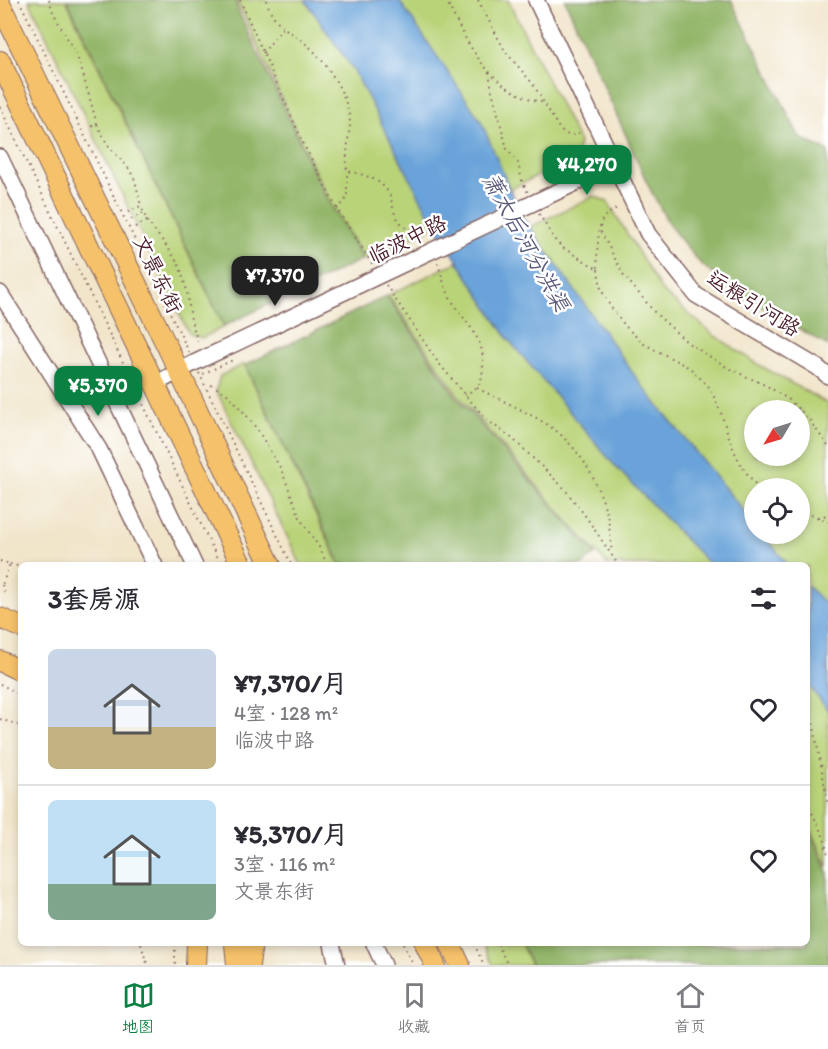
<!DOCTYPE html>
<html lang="zh">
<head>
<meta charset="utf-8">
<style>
  body { margin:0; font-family:Itim,"LXGW WenKai TC",sans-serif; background:#f7f7f7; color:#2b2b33; height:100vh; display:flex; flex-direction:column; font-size:22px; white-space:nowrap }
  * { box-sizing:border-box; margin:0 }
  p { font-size:20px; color:#7c7c81 }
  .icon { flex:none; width:33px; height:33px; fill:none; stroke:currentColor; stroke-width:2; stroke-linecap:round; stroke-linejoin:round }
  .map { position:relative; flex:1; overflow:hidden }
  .panel { position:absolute; left:18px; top:562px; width:792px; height:384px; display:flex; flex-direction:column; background:#fff; border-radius:9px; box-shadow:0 3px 9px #0003 }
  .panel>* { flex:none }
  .needle { width:39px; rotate:232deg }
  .buttons { position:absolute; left:744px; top:400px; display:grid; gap:12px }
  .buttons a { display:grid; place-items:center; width:66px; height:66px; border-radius:50%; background:#fff; box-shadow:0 3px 9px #0003; font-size:30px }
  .price { position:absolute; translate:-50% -51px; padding:0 14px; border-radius:12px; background:#0b8043; color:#fff; font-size:20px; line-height:39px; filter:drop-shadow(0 2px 3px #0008) }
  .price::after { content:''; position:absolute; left:50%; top:36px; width:18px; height:14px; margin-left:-9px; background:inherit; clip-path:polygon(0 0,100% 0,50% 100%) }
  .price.selected { background:#222; color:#fff }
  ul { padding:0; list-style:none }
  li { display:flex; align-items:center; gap:18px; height:150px; padding:0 30px }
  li+li { border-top:2px solid #e1e1e2 }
  li span { display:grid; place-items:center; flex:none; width:168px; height:120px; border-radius:9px; color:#555 }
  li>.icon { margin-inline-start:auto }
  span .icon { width:72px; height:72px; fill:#fffc; stroke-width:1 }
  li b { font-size:26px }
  h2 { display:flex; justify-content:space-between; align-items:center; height:72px; padding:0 30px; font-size:26px }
  .menu { display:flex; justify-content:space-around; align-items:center; height:84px; border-top:2px solid #e1e1e2; background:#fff; font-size:16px; color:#7c7c81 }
  .menu a { display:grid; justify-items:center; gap:3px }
  .menu .selected { color:#0b8043 }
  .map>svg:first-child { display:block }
  .green { fill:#b9d378; stroke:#827952; stroke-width:1.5; fill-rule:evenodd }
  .forest { fill:#92b568; stroke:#6e6a4a; stroke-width:1.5 }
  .water { fill:#69a3d9; stroke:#5a6182; stroke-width:1.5 }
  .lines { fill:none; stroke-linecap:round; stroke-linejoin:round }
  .minor-casing { stroke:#846463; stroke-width:18 }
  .major-casing { stroke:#846463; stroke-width:22 }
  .path { stroke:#846463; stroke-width:2; stroke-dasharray:1.5 4.5; stroke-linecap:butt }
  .minor { stroke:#fff; stroke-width:15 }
  .major { stroke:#f5c16b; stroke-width:20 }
  .minor-bridge-casing { stroke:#846463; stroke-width:18; stroke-linecap:butt }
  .minor-bridge { stroke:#fff; stroke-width:15 }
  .labels { text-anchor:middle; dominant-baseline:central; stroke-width:5; stroke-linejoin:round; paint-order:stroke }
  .street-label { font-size:21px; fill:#4a1f2b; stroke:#fff }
  .water-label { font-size:22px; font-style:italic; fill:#585a79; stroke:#fff }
</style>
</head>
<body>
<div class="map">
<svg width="828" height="965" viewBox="0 0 828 965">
  <rect width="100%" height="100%" fill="#fff"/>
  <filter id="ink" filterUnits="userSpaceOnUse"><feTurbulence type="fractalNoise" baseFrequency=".0167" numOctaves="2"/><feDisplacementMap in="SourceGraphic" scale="12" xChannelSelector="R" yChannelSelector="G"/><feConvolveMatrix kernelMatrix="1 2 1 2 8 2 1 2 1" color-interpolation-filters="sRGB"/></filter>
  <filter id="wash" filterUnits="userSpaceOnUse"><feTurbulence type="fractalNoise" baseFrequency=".008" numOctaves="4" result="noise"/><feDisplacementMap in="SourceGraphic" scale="24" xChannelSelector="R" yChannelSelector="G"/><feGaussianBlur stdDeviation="1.35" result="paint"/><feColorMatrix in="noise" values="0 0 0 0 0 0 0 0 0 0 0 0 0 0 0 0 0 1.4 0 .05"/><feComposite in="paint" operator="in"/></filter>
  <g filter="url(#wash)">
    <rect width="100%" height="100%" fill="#f1e5ca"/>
    <!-- green -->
    <path class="green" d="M29,0H66L224,327L202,338L189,334Z
      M237,0H508L579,142L576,157L365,260L332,206L303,146Z
      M594,196L608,202L662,291L715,336L761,366L828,404V867L807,820V566L608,565L572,526L458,395L388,295ZM754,411H800V456H754ZM754,489H800V534H754Z
      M244,364L340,565H301L216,390L220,376Z
      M483,944H521L531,965H493Z"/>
    <!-- forest -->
    <path class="forest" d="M67,0H235L240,15L324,194L363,259L224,326Z
      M565,0H731L800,138L828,151V346L727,286L698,261L670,226L649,187Z
      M387,296L456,396L595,554L582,565H341L245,365Z
      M807,824L828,872V965H532L521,944H807Z"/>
    <!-- water -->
    <path class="water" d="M305,0H399L481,121L520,213L640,383L754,524V534H763L788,565H710L615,466L508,339L435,226L354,71Z
      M807,586L828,606V711L807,683Z"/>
  </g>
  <g filter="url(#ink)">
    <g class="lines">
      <!-- minor casing -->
      <g class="minor-casing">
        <path id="minor" d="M536,0L648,234L696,295L817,367L828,376
          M0,157L195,566
          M546,197L614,165
          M0,293L99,449L155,566
          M155,384L194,363L412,260
          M332,944L337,965
          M374,944L384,965"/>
      </g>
      <!-- major casing -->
      <g class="major-casing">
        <path id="major" d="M0,4L179,371L271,566
          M0,61L242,566
          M0,618L21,627
          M0,661L21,671
          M235,944L237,965
          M425,944L435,965
          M450,944L460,965
          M196,965L197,944
          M249,965L252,944"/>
      </g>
      <!-- path -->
      <path class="path" d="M19,0L189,352
        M49,0L53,13L75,52L80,64L97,124L88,128
        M240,0L304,145L337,209L373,265
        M266,0C275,26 286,28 306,44C325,59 350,98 350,124C350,130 348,137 348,143C347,152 346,161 347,171C362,174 379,178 388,192C393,200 392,212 398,219C404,229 415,233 423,241
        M446,0C462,33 480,72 513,91C523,97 533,100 544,103
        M478,0L505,51L533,84L560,130C567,136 571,136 579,133
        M263,53L283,27
        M489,72L492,91L507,149L518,163L522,181L528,193
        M0,107L221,566
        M97,124L107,144L129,169L135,180L141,206L128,212
        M337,209L345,201L347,195V171
        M616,209C605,215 601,217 600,230L623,274L655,313L688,343L728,368L767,386L788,399L808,418L828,446
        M539,214L555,240L563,248L598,269L597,253L599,231
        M131,219L144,213
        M147,221L168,248L180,267L187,291L191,320L198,343
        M135,227L147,221L141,206
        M438,263C441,275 445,288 451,299C463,321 485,337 483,365C482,384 480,386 465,395
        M598,269L601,289L610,306L626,327L644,344L690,368L710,388L721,413L732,446L742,467L759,489
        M386,285L437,361L465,395L488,421L513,439L563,487L584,514L619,566
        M199,373L292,566
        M203,374L235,359
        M211,385L225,392L238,405L257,429L281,469L301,520L319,547L328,566
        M477,388C494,397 511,404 527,413C540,420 555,428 565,439C586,459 600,488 607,515C610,527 610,540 612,552
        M800,510L828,522
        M818,517L828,515
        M0,561L10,564L2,585H0
        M10,564L21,567
        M2,585L6,596
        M0,684L21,695
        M807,707L811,712L828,804
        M0,719L21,726
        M807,802L824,838L828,855
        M141,944L146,961L149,965
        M175,944V965
        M403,944L413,965
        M474,944L484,965
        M498,944L505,960L509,965"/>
      <!-- minor -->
      <use href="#minor" class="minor"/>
      <!-- major -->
      <use href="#major" class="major"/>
      <!-- minor-bridge casing -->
      <g class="minor-bridge-casing">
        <path id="minor-bridge" d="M412,260L546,197"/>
      </g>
      <!-- minor-bridge -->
      <use href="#minor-bridge" class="minor-bridge"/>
    </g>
  </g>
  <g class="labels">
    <!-- street labels -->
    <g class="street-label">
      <text transform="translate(407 239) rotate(-26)">临波中路</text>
      <text transform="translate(158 274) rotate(64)">文景东街</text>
      <text transform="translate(754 303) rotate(32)">运粮引河路</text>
    </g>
    <!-- water labels -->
    <g class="water-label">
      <text transform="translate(526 242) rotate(61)">萧太后河分洪渠</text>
    </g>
  </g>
</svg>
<div class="buttons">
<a><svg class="needle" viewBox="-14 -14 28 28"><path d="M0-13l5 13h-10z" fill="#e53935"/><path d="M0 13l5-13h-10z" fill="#7c7c81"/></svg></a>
<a><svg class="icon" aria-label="locate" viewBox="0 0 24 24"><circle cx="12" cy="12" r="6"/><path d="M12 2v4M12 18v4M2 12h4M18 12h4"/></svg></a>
</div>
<b class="price" style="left:587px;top:196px">¥4,270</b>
<b class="price selected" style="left:275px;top:307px">¥7,370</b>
<b class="price" style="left:98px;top:417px">¥5,370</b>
<section class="panel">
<h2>3套房源<svg class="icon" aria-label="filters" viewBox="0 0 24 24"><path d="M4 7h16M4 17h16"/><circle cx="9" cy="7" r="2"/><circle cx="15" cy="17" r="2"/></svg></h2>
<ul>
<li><span style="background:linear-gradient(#c9d6e8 65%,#c2b280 0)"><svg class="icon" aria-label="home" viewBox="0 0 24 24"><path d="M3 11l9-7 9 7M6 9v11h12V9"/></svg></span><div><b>¥7,370/月</b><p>4室 · 128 m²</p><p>临波中路</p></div><svg class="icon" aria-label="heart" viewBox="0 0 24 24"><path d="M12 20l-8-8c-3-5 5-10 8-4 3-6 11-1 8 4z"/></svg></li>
<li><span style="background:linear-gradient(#bfe0f5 70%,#7fa58c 0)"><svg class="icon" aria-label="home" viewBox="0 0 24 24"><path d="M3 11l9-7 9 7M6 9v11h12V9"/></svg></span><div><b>¥5,370/月</b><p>3室 · 116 m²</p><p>文景东街</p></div><svg class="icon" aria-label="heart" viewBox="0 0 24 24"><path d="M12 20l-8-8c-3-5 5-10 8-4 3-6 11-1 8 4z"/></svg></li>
</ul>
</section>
</div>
<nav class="menu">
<a class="selected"><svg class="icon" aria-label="map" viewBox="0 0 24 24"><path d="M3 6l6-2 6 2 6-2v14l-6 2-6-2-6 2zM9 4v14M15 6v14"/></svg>地图</a>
<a><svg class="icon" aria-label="saved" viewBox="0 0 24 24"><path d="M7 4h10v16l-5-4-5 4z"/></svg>收藏</a>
<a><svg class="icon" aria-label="home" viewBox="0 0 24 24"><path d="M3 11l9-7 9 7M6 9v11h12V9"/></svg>首页</a>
</nav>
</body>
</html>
